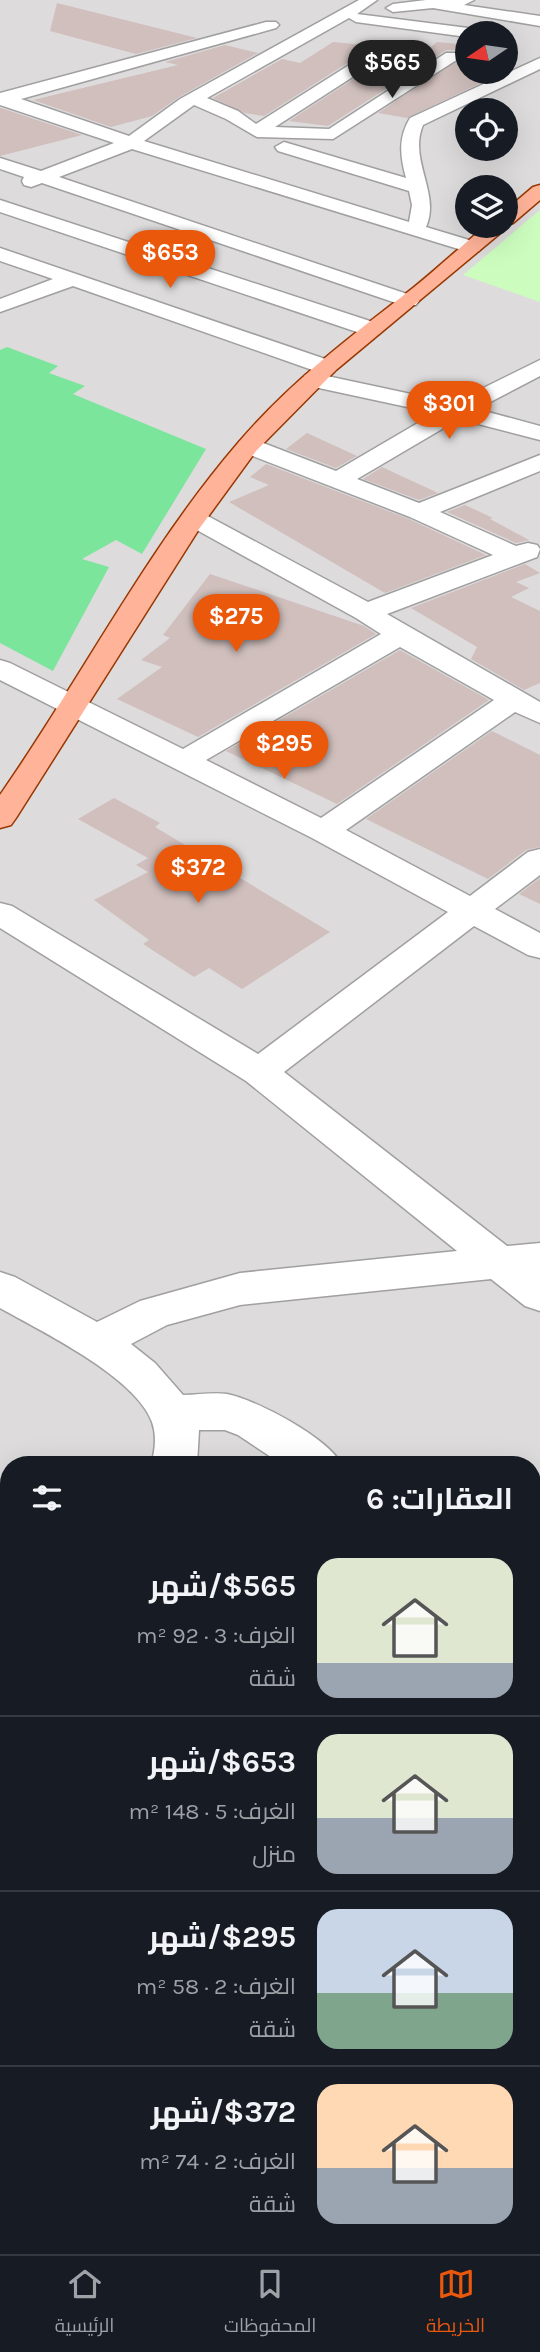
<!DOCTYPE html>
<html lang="ar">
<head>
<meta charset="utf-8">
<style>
  body { margin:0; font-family:Karla,Cairo,sans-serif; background:#242831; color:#f1f3f6; direction:rtl; height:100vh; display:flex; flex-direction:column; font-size:26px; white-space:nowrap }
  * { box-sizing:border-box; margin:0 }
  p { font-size:23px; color:#9ea1a6 }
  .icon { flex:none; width:38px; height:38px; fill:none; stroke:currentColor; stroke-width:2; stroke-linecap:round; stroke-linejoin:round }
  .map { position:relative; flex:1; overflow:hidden; direction:ltr }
  .panel { position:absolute; left:0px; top:1456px; width:541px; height:798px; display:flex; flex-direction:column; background:#171b24; border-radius:28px 28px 0 0; box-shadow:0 7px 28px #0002; direction:rtl }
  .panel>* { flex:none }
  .needle { width:46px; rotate:257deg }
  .buttons { position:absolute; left:455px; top:21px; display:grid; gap:14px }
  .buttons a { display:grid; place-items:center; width:63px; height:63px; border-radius:50%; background:#171b24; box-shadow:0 7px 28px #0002; font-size:35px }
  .price { position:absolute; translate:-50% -60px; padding:0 16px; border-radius:24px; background:#ea580c; color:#fff; font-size:23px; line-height:46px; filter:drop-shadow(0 2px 4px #0008) }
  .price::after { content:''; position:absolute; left:50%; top:42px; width:21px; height:16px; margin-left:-10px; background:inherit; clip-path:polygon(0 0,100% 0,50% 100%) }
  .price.on { background:#222; color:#fff }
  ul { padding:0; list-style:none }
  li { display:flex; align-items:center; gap:21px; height:175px; padding:0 28px }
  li+li { border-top:2px solid #363941 }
  li span { display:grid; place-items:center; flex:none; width:196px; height:140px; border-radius:21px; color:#555 }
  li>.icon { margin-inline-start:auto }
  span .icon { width:84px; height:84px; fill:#fffc; stroke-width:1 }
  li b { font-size:30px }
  h2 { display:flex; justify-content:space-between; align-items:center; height:84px; padding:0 28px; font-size:30px }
  .tab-bar { display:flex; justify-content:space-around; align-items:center; height:98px; border-top:2px solid #363941; background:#171b24; font-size:19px; color:#9ea1a6 }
  .tab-bar a { display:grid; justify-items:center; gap:4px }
  .tab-bar .on { color:#ea580c }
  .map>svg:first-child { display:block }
  .residential { fill:#dddbdc; fill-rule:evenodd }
  .park { fill:#ccfdbe }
  .pitch { fill:#7ce59c }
  .building { fill:#d0bfbd }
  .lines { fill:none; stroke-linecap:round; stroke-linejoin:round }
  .minor-casing { stroke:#a0a0a0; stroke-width:3 }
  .major-casing { stroke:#993700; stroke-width:3 }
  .minor { fill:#fff; fill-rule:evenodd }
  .major { fill:#ffb49a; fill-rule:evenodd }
</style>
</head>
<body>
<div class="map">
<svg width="540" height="2254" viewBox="0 0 540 2254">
  <rect width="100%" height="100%" fill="#f0e8e4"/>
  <!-- residential -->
  <path class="residential" d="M0,0H540V2254H0ZM467,33H506V72H467ZM467,110H506V149H467ZM467,187H506V226H467ZM9,1465H532V2245H9Z"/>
  <!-- park -->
  <path class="park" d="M540,210V302L463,275Z"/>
  <!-- pitch -->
  <path class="pitch" d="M7,347L58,366L49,373L85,386L73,394L206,449L142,554L116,540L82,559L109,567L53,671L0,643V350Z"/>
  <!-- building -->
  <path class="building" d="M57,3L197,38L136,54L50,31Z
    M333,42L374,46L264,116L245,113L213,98L282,59L300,63Z
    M437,42L467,45V72H504L407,118L378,113L462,57L458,50H446L328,126L289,121L398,50L422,54Z
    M225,45L258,53L179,97L152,116L111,127L33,100L178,65L165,62Z
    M0,108H1L82,135L0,156Z
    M307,433L357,456L336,468L286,449Z
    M266,464L409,519L486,555L385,593L229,502L269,485L250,477Z
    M382,467L438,493L419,500L363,479Z
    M465,505L493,518L490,519L529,540L516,543L447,512Z
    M525,564L540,573L516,582L529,588L511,597L540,611V683L524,690L471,659L477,647L411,608Z
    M210,574L364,626L376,634L198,737L117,699L162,667L141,660L170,638L163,635Z
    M400,650L489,700L337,804L226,751Z
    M492,731L540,755V847L526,850L488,879L366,819Z
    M114,798L160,823L155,827L330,932L242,989L209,968L194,977L143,944L149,940L94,900L148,872L136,865L148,858L78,819Z
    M540,878V904L519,894Z"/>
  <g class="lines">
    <!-- minor casing -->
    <g class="minor-casing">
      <path id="minor" d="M359,0H377L357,14L468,28L476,33H467V37L356,22L349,18L207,98L238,111L256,124L384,43H396L398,46L396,49L275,127L329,129L446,53H458L460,56L458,59L333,139L257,137L226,119L194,105L144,141L409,222L412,205L409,191L278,151L275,147L284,142L406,178C400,156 398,138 410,118L540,58V69L423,125C408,160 441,193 426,227L479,243L482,247L479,251H465L132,149L59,177L416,297L419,301L416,305H402L42,183L31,187L24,185L22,181L24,177L0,169V158L41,171L114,143L0,105V93L266,22H276L279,25L276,28L21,99L129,136L180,99Z
        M426,0H474L464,5L540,16V26L433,8L393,12L386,8L393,4Z
        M0,200L379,324L382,329L379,334H363L0,212Z
        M0,248L334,362L337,367L334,372H318L73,286L0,312V299L53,279L0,261Z
        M540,360V376L477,409L540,426V440L459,419L357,479L419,503L540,455V471L440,512L516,546L528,543L537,545L540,549L537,557L387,614L540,702V723L515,712L346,830L470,896L528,852L540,849V875L495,909L540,933V958L528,955L474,926L284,1072L507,1246L540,1243V1311L525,1306L491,1279L240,1305L167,1325L131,1344L155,1363L183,1395C197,1395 213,1392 227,1394C257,1400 328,1438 342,1465H283L238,1435L225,1430H199L197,1465H151C155,1451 157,1436 152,1422C136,1377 41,1331 0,1308V1272L15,1277L97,1322L140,1301L240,1273L457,1251L246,1081L0,928V903L12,906L258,1054L448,912L312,838L0,680V660L10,663L183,749L381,634L356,618L186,524L182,519L186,514L195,511L204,514L368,602L493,555L410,517L240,451L237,446L240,441L249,439L258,441L336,471L435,413L305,385L302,380L305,375L313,373L453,403ZM400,647L494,700L321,818L206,760Z
        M0,1529L9,1532V1575L0,1572Z
        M532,1603L540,1606V1654L532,1651Z
        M9,1655V1708L0,1711V1659Z
        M532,1846L540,1850V1904L532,1900Z
        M540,2172V2254H481L484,2245H532V2176Z
        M57,2245H122L118,2254H54Z
        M404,2245H477L480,2254H408Z"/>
    </g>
    <!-- major casing -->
    <g class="major-casing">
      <path id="major" d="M540,185V200L513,223L506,225L507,226L504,230L336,370L256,451L199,529L16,818L11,825L0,828V795C81,679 146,550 238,443C289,383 351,336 413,288C438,268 461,246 486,226H506V210L533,187Z"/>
    </g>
    <!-- minor -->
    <use href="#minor" class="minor"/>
    <!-- major -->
    <use href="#major" class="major"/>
  </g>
</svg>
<div class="buttons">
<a><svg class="needle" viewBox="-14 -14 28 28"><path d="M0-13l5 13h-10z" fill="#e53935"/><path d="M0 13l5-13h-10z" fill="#9ea1a6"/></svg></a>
<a><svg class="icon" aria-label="locate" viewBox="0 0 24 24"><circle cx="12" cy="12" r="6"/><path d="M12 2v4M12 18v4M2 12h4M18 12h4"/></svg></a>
<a><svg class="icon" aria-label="layers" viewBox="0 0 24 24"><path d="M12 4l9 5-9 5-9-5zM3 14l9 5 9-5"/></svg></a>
</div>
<b class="price on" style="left:392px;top:100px">$565</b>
<b class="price" style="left:170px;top:290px">$653</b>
<b class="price" style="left:449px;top:441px">$301</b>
<b class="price" style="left:236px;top:654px">$275</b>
<b class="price" style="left:284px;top:781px">$295</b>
<b class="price" style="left:198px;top:905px">$372</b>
<section class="panel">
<h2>العقارات: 6<svg class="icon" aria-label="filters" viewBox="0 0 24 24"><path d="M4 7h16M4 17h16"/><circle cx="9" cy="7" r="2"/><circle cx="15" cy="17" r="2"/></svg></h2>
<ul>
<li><span style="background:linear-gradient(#dfe7d0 75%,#9aa5b1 0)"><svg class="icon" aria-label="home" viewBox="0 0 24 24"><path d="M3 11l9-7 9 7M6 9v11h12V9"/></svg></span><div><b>$565/شهر</b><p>الغرف: 3 · 92 m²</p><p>شقة</p></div></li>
<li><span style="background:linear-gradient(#dfe7d0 60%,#9aa5b1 0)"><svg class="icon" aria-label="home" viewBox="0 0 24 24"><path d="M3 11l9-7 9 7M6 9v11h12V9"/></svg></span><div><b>$653/شهر</b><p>الغرف: 5 · 148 m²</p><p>منزل</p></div></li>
<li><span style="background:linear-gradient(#c9d6e8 60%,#7fa58c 0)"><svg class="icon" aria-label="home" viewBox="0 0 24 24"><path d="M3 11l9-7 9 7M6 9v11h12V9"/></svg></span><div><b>$295/شهر</b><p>الغرف: 2 · 58 m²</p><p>شقة</p></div></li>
<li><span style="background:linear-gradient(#ffd9b3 60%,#9aa5b1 0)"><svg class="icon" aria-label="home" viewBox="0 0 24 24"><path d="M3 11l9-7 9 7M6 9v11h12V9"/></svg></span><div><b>$372/شهر</b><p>الغرف: 2 · 74 m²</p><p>شقة</p></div></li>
</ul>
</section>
</div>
<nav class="tab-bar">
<a class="on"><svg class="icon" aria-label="map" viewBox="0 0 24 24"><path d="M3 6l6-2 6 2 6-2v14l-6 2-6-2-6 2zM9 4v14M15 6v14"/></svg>الخريطة</a>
<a><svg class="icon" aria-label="saved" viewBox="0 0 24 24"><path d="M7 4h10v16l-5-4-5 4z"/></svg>المحفوظات</a>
<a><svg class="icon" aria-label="home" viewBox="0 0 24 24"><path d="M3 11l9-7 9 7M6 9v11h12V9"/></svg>الرئيسية</a>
</nav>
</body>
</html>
